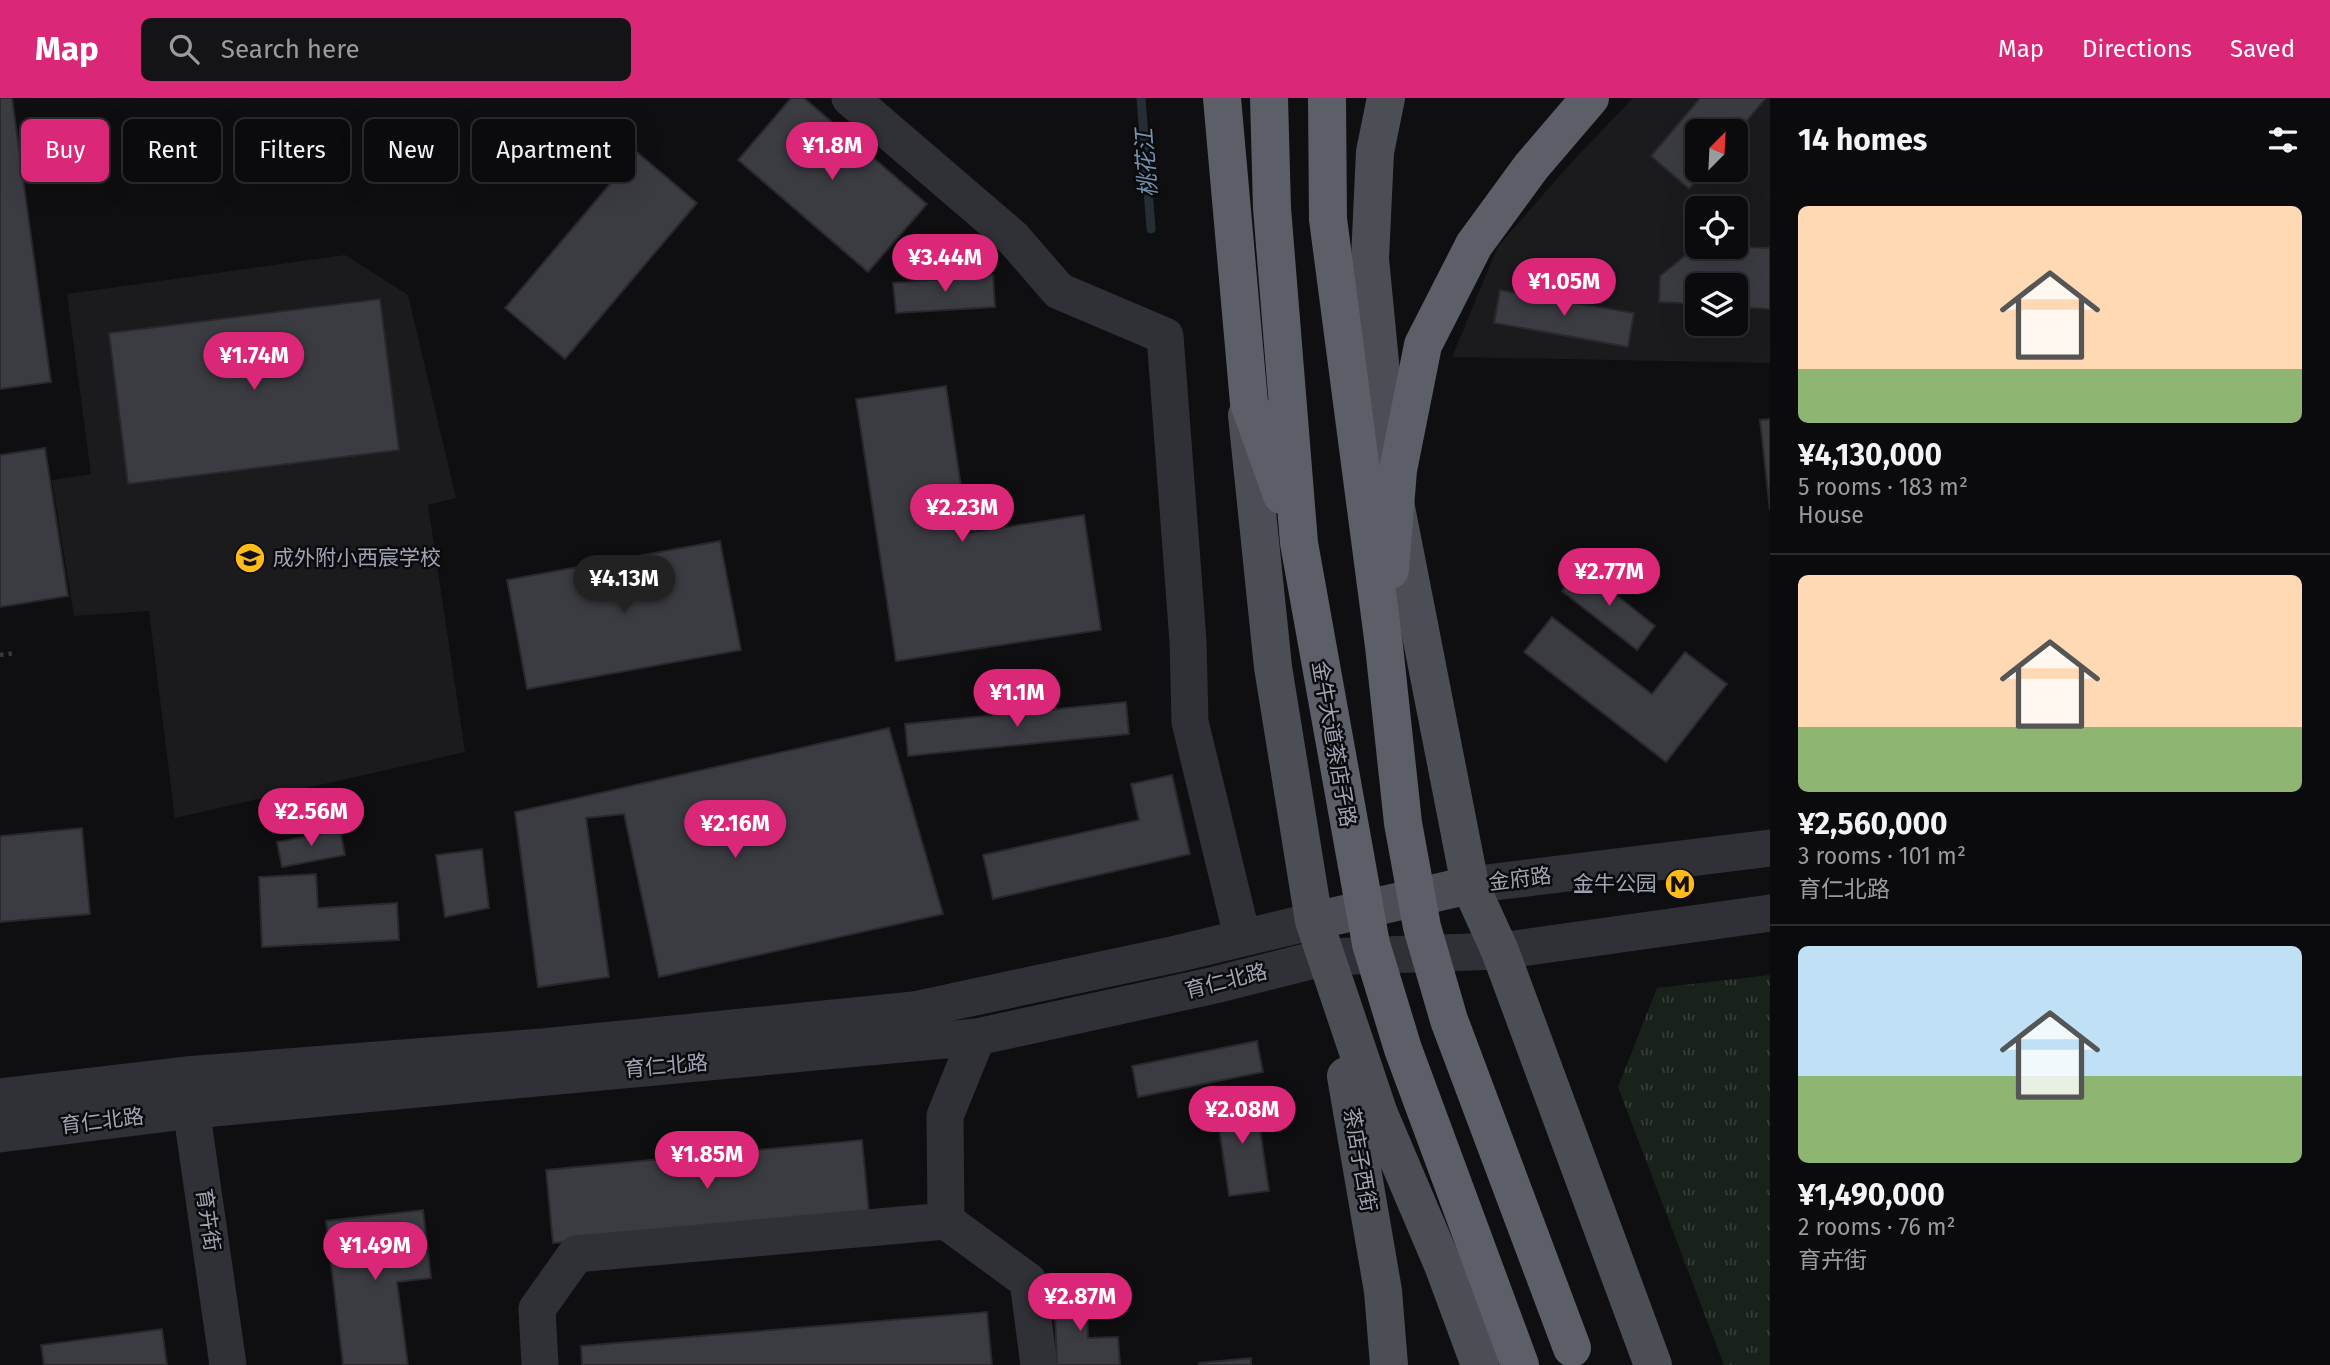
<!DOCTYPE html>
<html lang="en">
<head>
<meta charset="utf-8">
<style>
  body { margin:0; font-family:"Fira Sans","Noto Sans SC",sans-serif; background:#141416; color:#f1f3f6; height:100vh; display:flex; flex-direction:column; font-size:26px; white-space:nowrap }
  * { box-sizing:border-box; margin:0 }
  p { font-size:23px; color:#9a9b9d }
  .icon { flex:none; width:38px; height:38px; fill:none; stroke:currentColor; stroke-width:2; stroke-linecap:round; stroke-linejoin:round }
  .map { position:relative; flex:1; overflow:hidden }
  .panel { display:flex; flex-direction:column; background:#0b0b0d; width:560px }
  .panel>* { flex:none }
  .banner { position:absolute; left:21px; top:21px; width:665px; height:63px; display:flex; gap:14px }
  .needle { width:46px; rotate:24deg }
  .buttons { position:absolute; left:1685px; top:21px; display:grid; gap:14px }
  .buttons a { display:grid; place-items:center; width:63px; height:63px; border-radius:10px; background:#0b0b0d; box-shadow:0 7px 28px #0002,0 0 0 2px #2b2b2e; font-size:35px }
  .price { position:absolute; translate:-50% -60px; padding:0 16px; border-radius:24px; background:#db2777; color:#fff; font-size:23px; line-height:46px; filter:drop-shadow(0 2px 4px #0008) }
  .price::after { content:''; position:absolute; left:50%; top:42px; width:21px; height:16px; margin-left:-10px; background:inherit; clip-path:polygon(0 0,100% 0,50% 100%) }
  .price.active { background:#222; color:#fff }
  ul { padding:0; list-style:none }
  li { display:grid; align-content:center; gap:14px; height:371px; padding:0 28px }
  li+li { border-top:2px solid #2b2b2e }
  li span { display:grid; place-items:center; height:217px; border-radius:10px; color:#555 }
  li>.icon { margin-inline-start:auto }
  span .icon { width:126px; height:126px; fill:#fffc; stroke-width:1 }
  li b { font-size:30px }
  h2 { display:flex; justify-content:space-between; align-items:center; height:84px; padding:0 28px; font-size:30px }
  .pill { padding:0 24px; border-radius:10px; background:#0b0b0d; box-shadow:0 7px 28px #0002,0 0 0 2px #2b2b2e; font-size:24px; line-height:63px }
  .pill.active { background:#db2777; color:#fff }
  header { display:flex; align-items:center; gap:42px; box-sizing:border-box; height:98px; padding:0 35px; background:#db2777; color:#fff }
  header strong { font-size:33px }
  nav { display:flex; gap:38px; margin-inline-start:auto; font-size:24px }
  .search { width:490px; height:63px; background:#141416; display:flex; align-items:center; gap:18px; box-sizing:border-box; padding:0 24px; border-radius:10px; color:#9a9b9d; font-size:26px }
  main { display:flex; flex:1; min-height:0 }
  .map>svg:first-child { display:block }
  .built { fill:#1b1b1e; fill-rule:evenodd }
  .grass { fill:url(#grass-tufts) }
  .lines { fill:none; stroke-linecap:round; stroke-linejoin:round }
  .stream { stroke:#252e35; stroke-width:9 }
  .building { fill:#3b3c42; stroke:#29292d; stroke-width:2 }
  .path { stroke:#36383d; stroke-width:4.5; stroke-dasharray:3.5 5; stroke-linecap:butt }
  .minor { stroke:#303136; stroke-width:37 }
  .major { stroke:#4c4e56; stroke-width:38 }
  .highway-bridge { stroke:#5c5e68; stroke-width:38 }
  .labels { text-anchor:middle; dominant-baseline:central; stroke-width:5; stroke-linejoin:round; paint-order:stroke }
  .poi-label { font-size:21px; fill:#9fa4b4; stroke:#0b0a0c; text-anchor:start }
  .street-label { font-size:21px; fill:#9fa4b4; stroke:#0b0a0c }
  .water-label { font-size:23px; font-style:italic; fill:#7192b3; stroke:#0b0a0c }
</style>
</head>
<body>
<header>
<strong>Map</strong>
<div class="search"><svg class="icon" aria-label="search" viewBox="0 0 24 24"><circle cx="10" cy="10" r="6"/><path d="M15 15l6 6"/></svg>Search here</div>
<nav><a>Map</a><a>Directions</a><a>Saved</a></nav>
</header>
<main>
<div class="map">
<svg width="1770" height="1267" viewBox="0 0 1770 1267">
  <defs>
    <pattern id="grass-tufts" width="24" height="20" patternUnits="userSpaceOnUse" patternTransform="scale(1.75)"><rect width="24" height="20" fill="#19211b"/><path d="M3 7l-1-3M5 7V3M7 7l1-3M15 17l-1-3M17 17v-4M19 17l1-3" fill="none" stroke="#373e3a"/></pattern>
  </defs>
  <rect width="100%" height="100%" fill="#0f0f11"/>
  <!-- built -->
  <path class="built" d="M1633,0H1770V265L1452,259L1498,148L1571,65ZM1698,33H1736V72H1698ZM1698,110H1736V149H1698ZM1698,187H1736V226H1698Z
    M345,157L408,197L456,400L428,407L465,654L175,720L149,513L74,518L52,382L91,376L67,196Z"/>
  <!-- grass -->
  <path class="grass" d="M1770,877V1267H1724L1618,989L1657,890Z"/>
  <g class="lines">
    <!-- stream -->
    <path class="stream" d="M1141,0L1151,131"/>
  </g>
  <!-- building -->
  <path class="building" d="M0,0H12L51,284L0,291Z
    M791,0H804L927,106L868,174L738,62Z
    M1700,0H1766L1736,36V33H1698V72H1705L1689,91L1651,58Z
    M637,54L697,105L565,261L505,210Z
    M1698,147L1770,150V211L1736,209V187H1698V206L1659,204L1660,178Z
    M993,177L995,209L896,215L893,185Z
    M1500,192L1634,215L1628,249L1494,225Z
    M380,201L399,352L128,386L109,235Z
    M946,288L968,435L1084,417L1101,532L896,563L856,301Z
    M1770,321V412L1760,322Z
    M45,350L68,498L0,509V357Z
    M720,443L741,552L527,591L507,482Z
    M1581,469L1655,528L1637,552L1562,493Z
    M1552,519L1652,596L1685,554L1727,586L1666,664L1524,554Z
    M1126,604L1129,636L908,658L905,626Z
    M889,630L943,816L659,879L624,716L586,720L609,879L538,889L515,714Z
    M1172,677L1190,756L993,801L983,757L1139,722L1131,686Z
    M82,730L90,816L0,824V738Z
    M340,732L345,757L282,769L277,744Z
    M482,751L489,810L445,819L436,757Z
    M316,776L318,810L397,805L399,842L262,849L259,779Z
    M1257,943L1263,974L1138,999L1132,968Z
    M1255,997L1269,1093L1229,1098L1215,1003Z
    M862,1042L869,1115L553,1145L546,1072Z
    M423,1112L431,1180L397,1184L408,1267H343L326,1123Z
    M1086,1191L1088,1240L1118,1239L1120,1267H1057L1054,1192Z
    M987,1214L992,1267H582L581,1248Z
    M162,1231L167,1267H44L41,1247Z
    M1251,1260V1267H1199V1265Z"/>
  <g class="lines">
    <!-- path -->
    <path class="path" d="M0,557L16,555"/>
    <!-- minor -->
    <path class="minor" d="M850,0L1012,139L1059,193L1165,238L1188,543L1190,624L1242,838
      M1470,787L1770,750
      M188,989L228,1267
      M0,999L186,977L542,949L914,912L1176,856L1314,823
      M0,1036L193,1012L977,939L1215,887L1326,859L1500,853L1770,815
      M946,1123L945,1018L977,939
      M540,1267L537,1211L576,1156L946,1123L1028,1183L1039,1267"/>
    <!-- major -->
    <path class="major" d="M1386,0L1375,54L1370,161L1392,389L1470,787L1500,853L1653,1267
      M1247,317L1273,569L1314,823L1379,1016L1443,1167L1480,1267
      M1314,823L1470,787
      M1346,978L1383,1193L1389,1267"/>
    <!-- highway-bridge -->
    <path class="highway-bridge" d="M1222,0L1249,305L1282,397
      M1269,0L1272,110L1299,445L1371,846L1403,951L1520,1267
      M1327,0L1328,121L1384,548L1403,725L1422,829L1449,922L1572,1250
      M1390,472L1398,372L1423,247L1474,147L1531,69L1590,0"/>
  </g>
  <!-- icons -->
  <defs>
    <g id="school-disc" transform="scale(1.575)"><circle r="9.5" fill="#ffbb19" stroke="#0b0a0c"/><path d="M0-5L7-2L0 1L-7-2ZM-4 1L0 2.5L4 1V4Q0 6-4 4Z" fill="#111"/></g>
    <g id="metro-disc" transform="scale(1.575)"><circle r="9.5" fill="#ffbb19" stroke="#0b0a0c"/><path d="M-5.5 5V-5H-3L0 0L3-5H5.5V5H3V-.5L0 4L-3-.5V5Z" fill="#111"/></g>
  </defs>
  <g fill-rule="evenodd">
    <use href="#school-disc" x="250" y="460"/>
    <use href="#metro-disc" x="1680" y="786"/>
  </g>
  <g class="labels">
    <!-- poi labels -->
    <g class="poi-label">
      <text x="273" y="460">成外附小西宸学校</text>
      <text x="1657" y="786" text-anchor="end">金牛公园</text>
    </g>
    <!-- street labels -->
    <g class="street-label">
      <text transform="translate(1334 646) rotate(80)">金牛大道茶店子路</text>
      <text transform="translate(1520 781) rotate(-7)">金府路</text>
      <text transform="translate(1226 883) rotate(-14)">育仁北路</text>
      <text transform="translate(666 968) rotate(-5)">育仁北路</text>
      <text transform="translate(102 1023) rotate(-7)">育仁北路</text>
      <text transform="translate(1360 1062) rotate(80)">茶店子西街</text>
      <text transform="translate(208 1122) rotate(82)">育卉街</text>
    </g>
    <!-- water labels -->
    <g class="water-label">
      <text transform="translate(1146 65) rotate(-94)">桃花江</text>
    </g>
  </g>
</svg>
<div class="buttons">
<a><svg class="needle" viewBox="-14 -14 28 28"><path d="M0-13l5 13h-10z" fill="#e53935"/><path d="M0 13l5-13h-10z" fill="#9a9b9d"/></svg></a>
<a><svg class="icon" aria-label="locate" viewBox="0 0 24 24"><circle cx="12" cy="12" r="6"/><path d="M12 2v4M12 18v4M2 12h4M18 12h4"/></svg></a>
<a><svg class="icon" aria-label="layers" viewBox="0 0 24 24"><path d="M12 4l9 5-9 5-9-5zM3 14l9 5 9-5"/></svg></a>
</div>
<b class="price" style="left:832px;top:84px">¥1.8M</b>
<b class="price" style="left:945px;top:196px">¥3.44M</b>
<b class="price" style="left:1564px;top:220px">¥1.05M</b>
<b class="price" style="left:254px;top:294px">¥1.74M</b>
<b class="price" style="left:962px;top:446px">¥2.23M</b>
<b class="price" style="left:1609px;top:510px">¥2.77M</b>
<b class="price active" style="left:624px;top:517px">¥4.13M</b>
<b class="price" style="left:1017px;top:631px">¥1.1M</b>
<b class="price" style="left:311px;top:750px">¥2.56M</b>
<b class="price" style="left:735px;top:762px">¥2.16M</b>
<b class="price" style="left:1242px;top:1048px">¥2.08M</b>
<b class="price" style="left:707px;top:1093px">¥1.85M</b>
<b class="price" style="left:375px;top:1184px">¥1.49M</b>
<b class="price" style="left:1080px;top:1235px">¥2.87M</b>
<div class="banner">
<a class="pill active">Buy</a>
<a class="pill">Rent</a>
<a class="pill">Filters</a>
<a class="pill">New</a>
<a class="pill">Apartment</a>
</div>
</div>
<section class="panel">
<h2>14 homes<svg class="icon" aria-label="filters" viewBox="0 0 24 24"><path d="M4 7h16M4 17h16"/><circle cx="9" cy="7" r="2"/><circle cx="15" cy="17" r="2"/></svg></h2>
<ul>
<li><span style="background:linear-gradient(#ffd9b3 75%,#8fb573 0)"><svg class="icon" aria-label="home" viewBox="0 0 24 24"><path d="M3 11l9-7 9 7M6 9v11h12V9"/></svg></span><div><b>¥4,130,000</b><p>5 rooms · 183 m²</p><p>House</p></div></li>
<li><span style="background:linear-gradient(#ffd9b3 70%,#8fb573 0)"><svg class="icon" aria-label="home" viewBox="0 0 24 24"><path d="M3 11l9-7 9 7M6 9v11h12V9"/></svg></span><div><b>¥2,560,000</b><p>3 rooms · 101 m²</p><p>育仁北路</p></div></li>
<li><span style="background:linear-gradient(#bfe0f5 60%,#8fb573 0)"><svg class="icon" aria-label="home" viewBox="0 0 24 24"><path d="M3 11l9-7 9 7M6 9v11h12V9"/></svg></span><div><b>¥1,490,000</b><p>2 rooms · 76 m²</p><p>育卉街</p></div></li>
</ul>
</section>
</main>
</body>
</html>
